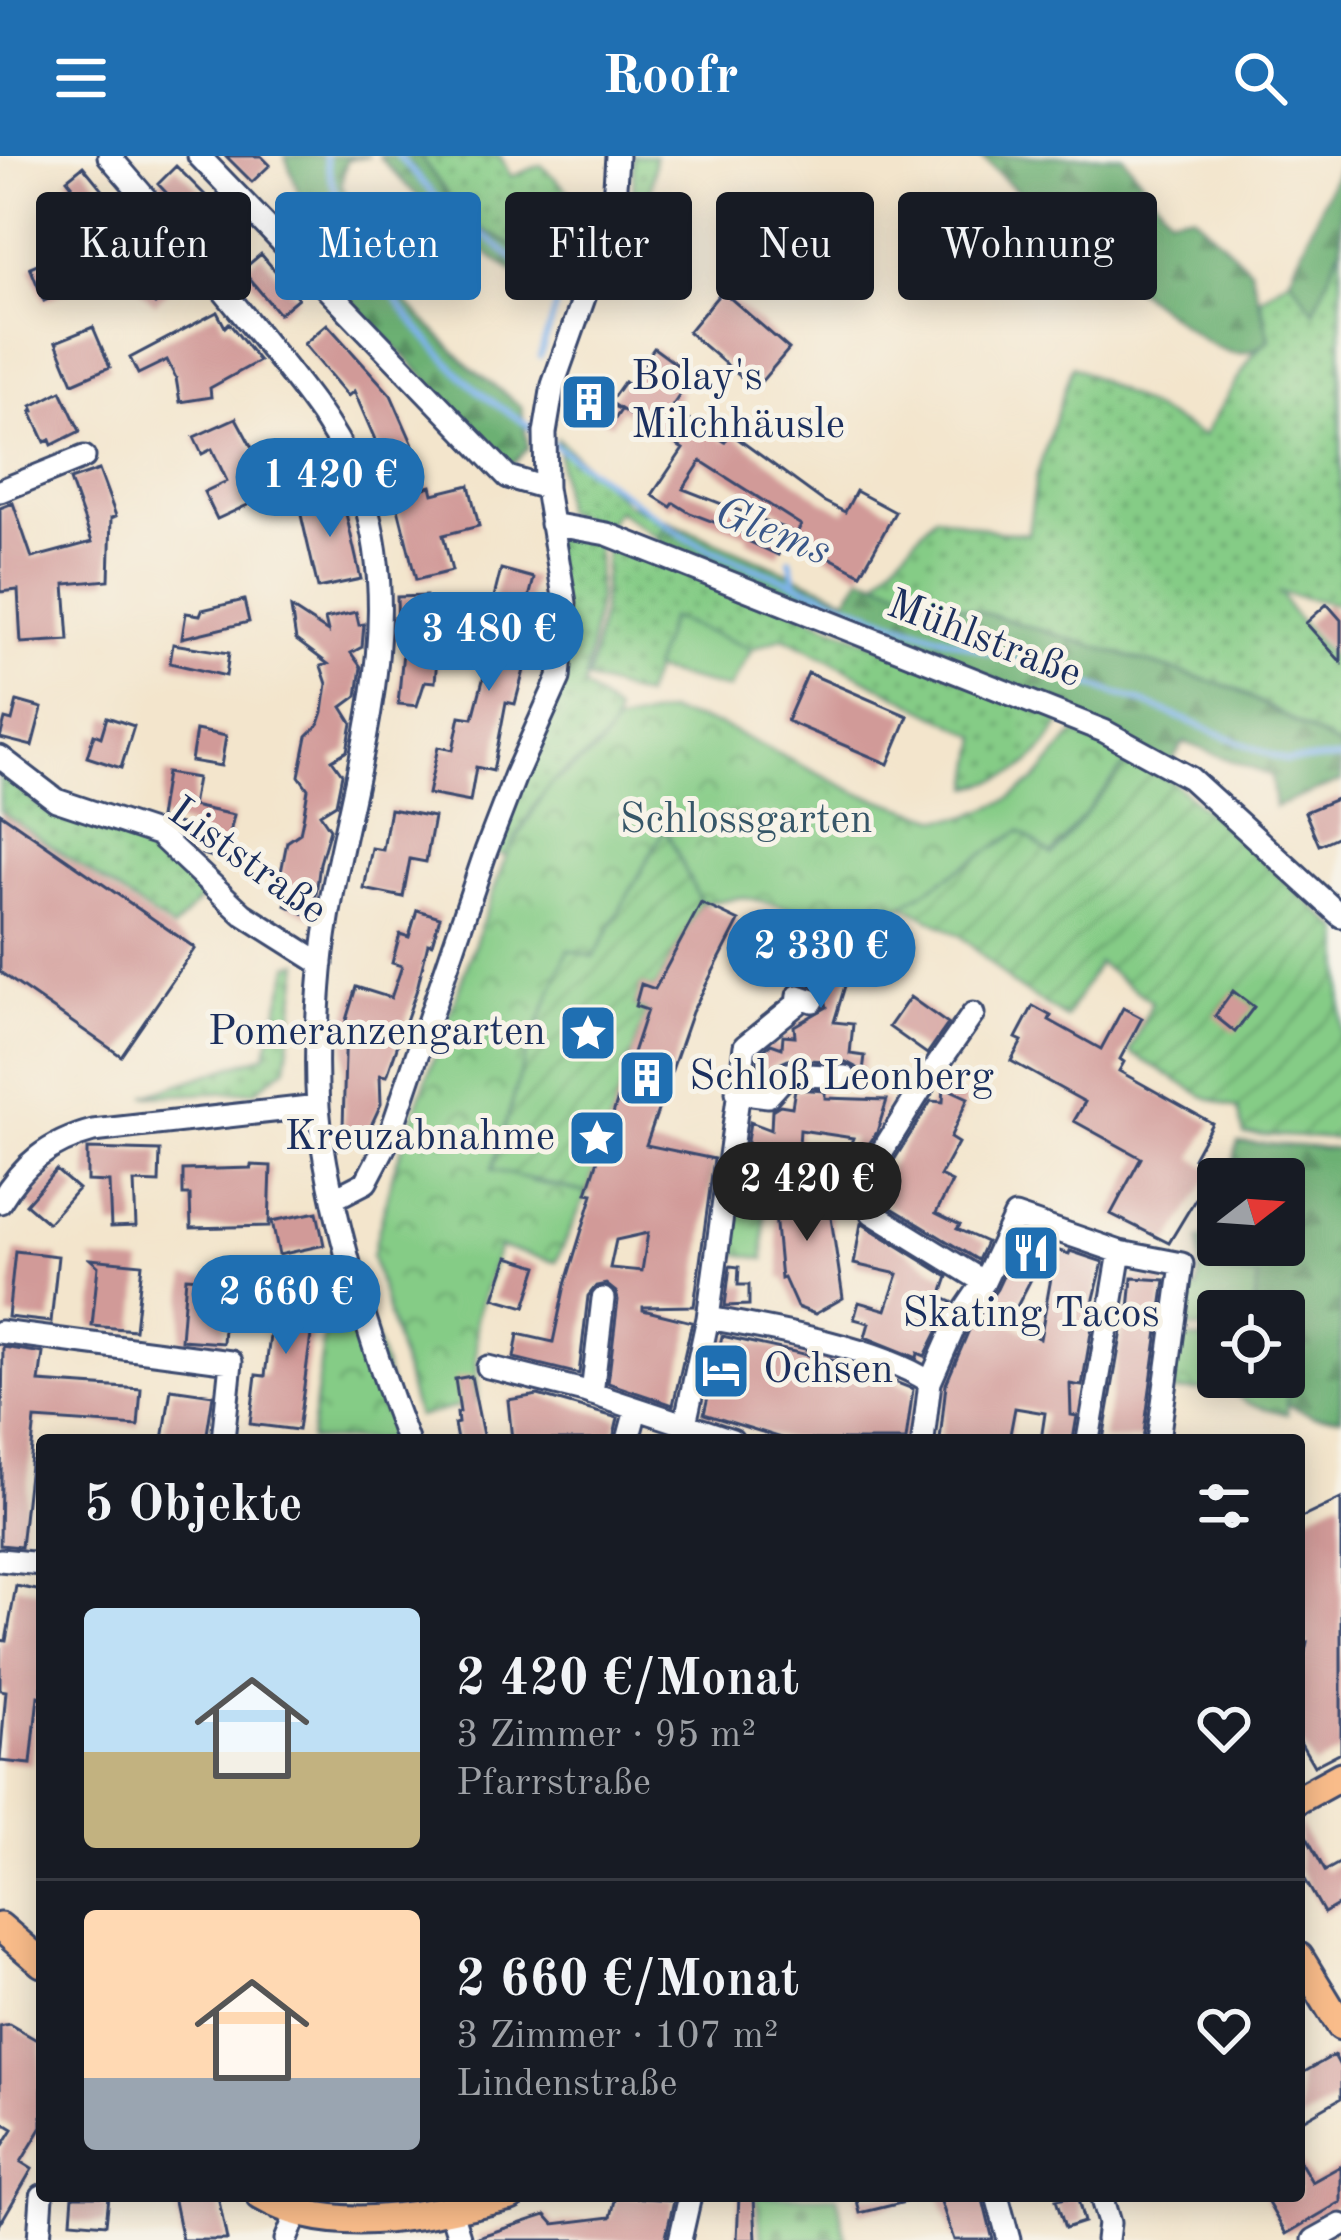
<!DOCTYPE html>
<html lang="de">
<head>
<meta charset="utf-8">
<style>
  body { margin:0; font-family:"Old Standard TT",serif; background:#242831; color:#f1f3f6; height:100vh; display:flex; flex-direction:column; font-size:45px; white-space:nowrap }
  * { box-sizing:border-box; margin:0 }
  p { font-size:39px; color:#9ea1a6 }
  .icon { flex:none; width:66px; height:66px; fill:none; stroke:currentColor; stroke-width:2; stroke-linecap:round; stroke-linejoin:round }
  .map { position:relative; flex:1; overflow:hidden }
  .drawer { position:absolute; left:36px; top:1278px; width:1269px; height:768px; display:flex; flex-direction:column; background:#171b24; border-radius:12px; box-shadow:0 6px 30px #0003 }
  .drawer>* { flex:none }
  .banner { position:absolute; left:36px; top:36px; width:1269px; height:108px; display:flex; gap:24px }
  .needle { width:78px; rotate:73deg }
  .tools { position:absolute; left:1197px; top:1002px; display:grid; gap:24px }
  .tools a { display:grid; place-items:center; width:108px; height:108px; border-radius:12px; background:#171b24; box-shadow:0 6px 30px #0003; font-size:60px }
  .price { position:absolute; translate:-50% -102px; padding:0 27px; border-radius:42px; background:#1f6fb2; color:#fff; font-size:39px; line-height:78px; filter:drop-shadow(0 3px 6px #0008) }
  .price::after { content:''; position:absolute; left:50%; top:72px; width:36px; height:27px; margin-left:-18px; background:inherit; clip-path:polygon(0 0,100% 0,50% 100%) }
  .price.on { background:#222; color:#fff }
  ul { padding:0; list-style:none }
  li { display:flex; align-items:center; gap:36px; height:300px; padding:0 48px }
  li+li { border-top:3px solid #363941 }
  li span { display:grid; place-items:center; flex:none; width:336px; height:240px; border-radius:12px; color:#555 }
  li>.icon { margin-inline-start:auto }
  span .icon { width:144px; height:144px; fill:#fffc; stroke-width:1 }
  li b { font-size:51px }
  h2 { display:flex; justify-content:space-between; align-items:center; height:144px; padding:0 48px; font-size:51px }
  .chip { padding:0 42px; border-radius:12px; background:#171b24; box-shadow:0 6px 30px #0003; font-size:42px; line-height:108px }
  .chip.on { background:#1f6fb2; color:#fff }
  header { display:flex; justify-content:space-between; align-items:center; height:156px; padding:0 48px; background:#1f6fb2; color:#fff; font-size:54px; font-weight:700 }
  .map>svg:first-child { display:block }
  .grass { fill:url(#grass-dots); stroke:#507e72; stroke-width:3 }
  .forest { fill:url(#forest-firs); stroke:#447068; stroke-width:3 }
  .cemetery { fill:url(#cemetery-stones); stroke:#507e72; stroke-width:3 }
  .park { fill:url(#park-crowns); stroke:#507e72; stroke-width:3 }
  .garden { fill:url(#garden-furrows); stroke:#507e72; stroke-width:3 }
  .pitch { fill:#85cc86; stroke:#507e72; stroke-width:3 }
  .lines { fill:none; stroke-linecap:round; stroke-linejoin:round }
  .stream { stroke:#7fb4ed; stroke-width:6 }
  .building { fill:#d19a98; fill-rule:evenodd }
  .minor-casing { stroke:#3b4a6e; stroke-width:27 }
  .major-casing { stroke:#3b4a6e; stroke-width:33 }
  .minor { stroke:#fff; stroke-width:21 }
  .major { stroke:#f9bc8a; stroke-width:27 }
  .labels { text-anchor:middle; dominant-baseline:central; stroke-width:10; stroke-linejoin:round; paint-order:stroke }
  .poi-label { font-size:42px; fill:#1b2f5e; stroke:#f7f3e8; text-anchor:start }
  .street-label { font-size:42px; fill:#1b2f5e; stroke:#f7f3e8 }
  .park-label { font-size:42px; fill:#365668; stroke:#f7f3e8 }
  .water-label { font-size:45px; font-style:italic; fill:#395789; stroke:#f7f3e8 }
</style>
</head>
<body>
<header><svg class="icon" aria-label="menu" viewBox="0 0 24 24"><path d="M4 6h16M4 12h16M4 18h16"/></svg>Roofr<svg class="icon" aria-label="search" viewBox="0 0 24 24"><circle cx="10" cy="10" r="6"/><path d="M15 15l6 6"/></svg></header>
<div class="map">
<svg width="1341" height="2084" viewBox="0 0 1341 2084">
  <defs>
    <pattern id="grass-dots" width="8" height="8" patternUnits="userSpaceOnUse" patternTransform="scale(3)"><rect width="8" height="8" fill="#85cc86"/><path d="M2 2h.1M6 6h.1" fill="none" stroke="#6ca671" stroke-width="1.8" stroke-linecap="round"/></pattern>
    <pattern id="forest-firs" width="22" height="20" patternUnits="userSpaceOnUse" patternTransform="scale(3)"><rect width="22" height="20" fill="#6cb073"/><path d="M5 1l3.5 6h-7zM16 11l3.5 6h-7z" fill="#589062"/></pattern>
    <pattern id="cemetery-stones" width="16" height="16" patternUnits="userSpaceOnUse" patternTransform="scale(3)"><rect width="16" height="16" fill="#85cc86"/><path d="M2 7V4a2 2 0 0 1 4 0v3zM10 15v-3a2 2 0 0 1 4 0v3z" fill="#6ca671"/></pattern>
    <pattern id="park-crowns" width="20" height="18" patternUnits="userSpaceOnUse" patternTransform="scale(3)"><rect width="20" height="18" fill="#85cc86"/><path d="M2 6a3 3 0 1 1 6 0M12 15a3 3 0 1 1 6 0" fill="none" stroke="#6ca671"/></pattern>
    <pattern id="garden-furrows" width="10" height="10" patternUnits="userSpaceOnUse" patternTransform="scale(3)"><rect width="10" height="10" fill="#85cc86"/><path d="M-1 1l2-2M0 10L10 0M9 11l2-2" fill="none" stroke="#6ca671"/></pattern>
  </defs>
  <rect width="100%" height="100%" fill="#f7f3e8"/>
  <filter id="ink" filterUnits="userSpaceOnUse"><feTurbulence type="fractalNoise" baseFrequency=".00833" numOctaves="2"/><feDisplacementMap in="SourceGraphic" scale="24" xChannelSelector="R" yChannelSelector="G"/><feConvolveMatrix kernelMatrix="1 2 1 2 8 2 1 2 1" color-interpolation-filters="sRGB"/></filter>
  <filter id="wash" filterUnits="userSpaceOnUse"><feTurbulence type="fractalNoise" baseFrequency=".004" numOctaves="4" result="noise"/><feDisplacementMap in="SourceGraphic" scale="48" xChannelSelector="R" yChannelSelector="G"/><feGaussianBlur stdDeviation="2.7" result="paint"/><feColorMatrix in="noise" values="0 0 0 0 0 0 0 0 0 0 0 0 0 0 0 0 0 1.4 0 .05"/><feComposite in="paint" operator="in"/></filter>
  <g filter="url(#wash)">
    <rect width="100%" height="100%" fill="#f3e5cc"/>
    <!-- grass -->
    <path class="grass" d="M420,0H500L511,21L541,9L595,61L583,127L466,65Z
      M633,0H655L650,42L634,57Z
      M1341,89V449L1281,437L1289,453L1341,512V592L1235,532L875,427L936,359L999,376L1028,378L1036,322L1072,210L1203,280L1254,197L1270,183L1260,142L1290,121L1314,154Z
      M558,283L627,348L666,364L658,382L617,354L607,370L563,356Z
      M551,368L597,375L598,443L584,531L616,557C612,597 568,605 547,633C531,653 519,678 506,700L486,695L559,521Z
      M607,378L1062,564C1038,608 1020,620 971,631L979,581L784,481L752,493L670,462L644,541L588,524L602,455Z
      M0,618L48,657L145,677L206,737L173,773L0,655Z
      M300,806L286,911L255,935L145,940L265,899L290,809Z"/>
    <!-- forest -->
    <path class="forest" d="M285,0H369L347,3L341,28L372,100L395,135L471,212L521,250L528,292L511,310L297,90L313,75Z
      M379,0H420L466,65L583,127L553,143C489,101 429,58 379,0Z
      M980,0H1123L1169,60L1193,58L1250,113L1270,183C1244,205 1229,199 1202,183L1063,78Z
      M1341,3V89L1314,155L1290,121Z
      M666,364L847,442L862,420L1236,533L1341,592V625L1275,651L1271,620L1184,586L1169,609L1075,560L859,464L653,399Z
      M1238,986L1341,993V1261L1314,1260L1287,1248L1289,1201L1284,1198V1155H1253L1258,1122L1200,1114L1199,1084L1218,1073V1089H1284V1023H1229Z"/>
    <!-- cemetery -->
    <path class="cemetery" d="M756,2040H837L846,2084H762Z"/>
    <!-- park -->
    <path class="park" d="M667,556L719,569L858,637L940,663L967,661L1006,645L1035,625L1075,577L1129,604L1051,699L1020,675L867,772L744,741L701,747L665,673L594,801L568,794L531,1025L587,1037L556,1106L499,1091L476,1162L477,1246L417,1261L372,1100L394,1014L506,700L549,629L599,593L615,568Z
      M751,1028L764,1038V1103L727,1096L736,1032Z
      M351,1105L407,1284H310L328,1150Z
      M1182,1182L1218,1185V1221H1284V1201L1288,1202L1287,1258L1247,1247L1227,1232L1163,1236Z"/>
    <!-- garden -->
    <path class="garden" d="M1129,604L1174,627L1341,775V983L1244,978L1238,953L1203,940L1130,896L1152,846L1098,807L1066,862L1014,829L961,780L903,749L1020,675L1052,699Z
      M665,672L701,747L655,833L641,829L635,850L647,854L587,1037L492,1014L526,899L568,794L594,801Z"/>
    <!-- pitch -->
    <path class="pitch" d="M670,462L752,493L729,533L652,514Z
      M1200,1114L1258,1122L1253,1155H1218V1176L1178,1170L1184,1132L1197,1134Z"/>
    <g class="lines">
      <!-- stream -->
      <path class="stream" d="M325,0C343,84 414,176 476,233C494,249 518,261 537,276
        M398,0L435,40L559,139L540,200
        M553,288L688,383L729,402L896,466L1139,545L1286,605L1341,603
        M790,403L796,428"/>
    </g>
    <g id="blocks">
      <!-- building -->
      <path class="building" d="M226,0H261L270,9L252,26Z
        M83,10L110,43L83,64L62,37L72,29L67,23Z
        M176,10L240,74L219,95L177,54L180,51L158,28Z
        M126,62L184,119L155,148L119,114L115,119L92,97Z
        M261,98L298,142L279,158L242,114Z
        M56,100H62L75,132L44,145L30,111Z
        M722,135L789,193L755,233L688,176Z
        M217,156L225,171L229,167L259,205L210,232L211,241L180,246L176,222L167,204L138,218L130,202Z
        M327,168L391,239L413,289L383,302L354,235L348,240L304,188Z
        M93,171L110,211L73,227L56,186Z
        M654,192L676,208L664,224L681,237L671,252L725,286L730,277L823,345L845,356L856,335L895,356L861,418L794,383L801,369L701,305L683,333L789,374L778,399L746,384L748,379L690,357L674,347L671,351L652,339L683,293L610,246L624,226L628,229Z
        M61,235L80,275L52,289L50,284L45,286L31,256L34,255L32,250Z
        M586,235L621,254L611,269L578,248Z
        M236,262L276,336L217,363L204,336L227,325L212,293L202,298L194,281Z
        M99,314L116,360L111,362L109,424L65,428L69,484L21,487L18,434L0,436V352L13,347L32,402L92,386L70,324Z
        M469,329L479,370L443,379L452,415L416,424L395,340L431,330L433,338Z
        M341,336L361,423L318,432L298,346Z
        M501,413L534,422L523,466L536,469L515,548L506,546L493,615L476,611L470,646L428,638L438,591L453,594L460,560L473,562L500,459L490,457Z
        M426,440L428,489H438L435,526L425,525L417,550L398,548L405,475H398L397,441Z
        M244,444L249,466L182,482L186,457L200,459L202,454Z
        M1327,448L1341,464V506L1306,467Z
        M291,452L328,476L325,463L356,456L359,469L364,468L362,491L351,497L361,511L357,540L342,551L352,567L347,595L332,604L342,618L336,648L320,658L330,673L320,707L313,762L285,749L287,741L279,726L287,686L300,677L303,663L308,633L299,620L307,580L319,568L323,556L327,528L321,510L328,508L296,484Z
        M173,488L229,497L226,520L170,507Z
        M808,517L908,560L888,608L787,565Z
        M17,545L42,552L32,590L0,582L5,563L12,565Z
        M107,561L134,570L121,612L87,601L94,578L101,581Z
        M196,574L226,580L221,610L191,605Z
        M166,617L197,622L192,650L234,659L224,704L202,698L205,680L197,678L198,673L159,662Z
        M1341,641V679L1319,689L1305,656Z
        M390,653L434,661L426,706L410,703L403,741L364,733L372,692L383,694Z
        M0,657L195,792L121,900L0,816Z
        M701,747L739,765L692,856L646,989L714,1003L694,1150L643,1151V1154L692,1166L673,1249L608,1227L618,1144L616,1136L606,1128L596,1130L588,1140L579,1218L514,1202L518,1178L553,1186L565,1129L593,1038L587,1037L647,854L635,850L641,828L655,833ZM648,1077L642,1115L610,1112L616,1084Z
        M417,754L440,761L432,788L428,787L417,833L387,920L380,919L381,948L369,974L343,972L346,864L356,831L391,842L402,810L392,807L400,778L409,781Z
        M822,772L859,784L834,866L853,868L850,898L865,900L863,915L846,906L788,903L770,911L762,924L756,923L759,898L771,888L782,892L783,879L795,880L794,870L827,851L823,834L805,826Z
        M1233,835L1254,851L1235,876L1215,860Z
        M910,841L948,868L927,898L889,871Z
        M1033,850L1051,860L1049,864L1101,893L1123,852L1142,862L1120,903L1124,906L1119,915L1212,967L1193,1002L1213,1014L1169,1087L1111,1058L1141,1002L1074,965L1085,946L1011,905L1022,885L1016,882Z
        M944,931L968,942L950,982L958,987L940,1020L952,1026L936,1057L960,1069L957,1073L986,1086L978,1104L887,1049L888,1014L931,945L943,946Z
        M795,933L825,935V942L887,944L877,976L865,994L849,992L853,982L800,974L799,989L745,998L750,966L771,974L772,954L780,949L792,951Z
        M87,993L160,995L159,1027L134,1026L136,1070L111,1071L109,1026L87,1025Z
        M251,1009L271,1010L269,1070L191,1072L190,1039H183V1014L251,1012Z
        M56,1014L78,1033L48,1067L26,1048Z
        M810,1017L812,1030L826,1028L843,1142L815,1158L797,1151L784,1122L781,1123L773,1037L779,1035L782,1022Z
        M317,1056L324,1089L279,1099L272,1065Z
        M861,1067L948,1121L941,1141L952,1146L925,1200L918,1197L917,1202L865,1181L869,1167L854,1163L859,1146L886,1154L898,1118L854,1108Z
        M1020,1084L1047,1092L1009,1166L1040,1183L1056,1094L1069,1098L1070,1095L1103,1106L1090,1159H1094L1082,1230L1070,1228L1071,1259L1077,1260L1073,1284H1041L1045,1257L1015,1252L1009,1284H940L946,1228L969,1174L997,1133Z
        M15,1095L58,1100L51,1166L8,1161Z
        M508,1101L538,1110L525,1151L494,1142Z
        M90,1103L142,1108L135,1174L92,1170L98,1110Z
        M730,1110L739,1111L738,1129H749V1149L725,1150Z
        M186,1121L227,1124L223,1187L181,1184Z
        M1132,1122L1165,1124L1143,1284H1103L1124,1163L1128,1164Z
        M277,1123L318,1128L298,1274L250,1268L256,1219L265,1220Z
        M722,1180L849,1208L913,1233L906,1284H788L704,1258Z
        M3,1191L43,1197L39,1226L141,1233L138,1270L35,1263L21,1391L0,1389Z
        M471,1220L484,1284H457L454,1268L458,1267L457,1257L460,1256L455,1223Z
        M171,1233L213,1239L206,1284H163Z
        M538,1239L618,1262L613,1284H512L508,1244Z
        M1341,1343V1596L1314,1610L1299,1584V1524L1307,1486L1299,1487V1363Z
        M16,1430L42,1435V1541L38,1540L31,1608L0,1605L6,1535L0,1534V1484L6,1485Z
        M1299,1667L1325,1715L1341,1706V1747L1324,1757L1299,1713Z
        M9,1868L42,1887V1971L21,2006L32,2013L0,2068V1994L13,1973L0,1965V1870Z
        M1334,1899L1341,1912V1942L1299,1966V1919Z
        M1299,2004L1312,2026L1341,2010V2046L1286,2078L1264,2040H1299Z
        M73,2040H109L106,2068L71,2065Z
        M173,2040H218L227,2084H182Z
        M616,2040L674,2044L665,2084H479L478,2081L546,2059L554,2068L611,2061Z
        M739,2040H754L756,2084H737Z
        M856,2040H905V2046L860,2057Z
        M939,2040H982L993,2084H954Z
        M1077,2040L1084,2066L1065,2072L1056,2044Z"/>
    </g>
  </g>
  <g filter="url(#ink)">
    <use href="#blocks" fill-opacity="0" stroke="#3b4a6e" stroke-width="3"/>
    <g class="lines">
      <!-- minor casing -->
      <g class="minor-casing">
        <path id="minor" d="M109,0C161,60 212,120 261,181C301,231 343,279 363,340C413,494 335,661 321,815C317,860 315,906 318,951C327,1051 371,1189 407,1284
          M199,0L508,321L546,332
          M0,335L84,301
          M551,368L607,378L1104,575L1190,622L1341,760
          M0,601L56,644L158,678L243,758L322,808
          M973,858L924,928L873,1010L872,1057L984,1126
          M737,936L768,940L788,918L845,921
          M726,1017L811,1002L873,1010
          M335,1042L366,1026L389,982L486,695L515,620L559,522L565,447L546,332L545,277L553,229L613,60L617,0
          M0,1046C23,1008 48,987 93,975L318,950
          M708,1162C771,1173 877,1191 930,1226
          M0,1176L231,1206L223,1284
          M488,1211L584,1235L732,1284
          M592,1238L603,1143
          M628,1284L636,1254
          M686,1284L685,1268L708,1162L745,890L797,848L798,840L813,845
          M923,1284L930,1226L956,1167L984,1126L1015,1060L1120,1096L1182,1108L1158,1284
          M1088,1284L1120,1096
          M0,1404L42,1408
          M997,2040L1009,2084
          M1101,2040L1109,2067L1107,2084
          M450,2052L460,2084
          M39,2084L42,2040
          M286,2084L297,2057
          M680,2084L690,2040
          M1314,2084L1341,2069"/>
      </g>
      <!-- major casing -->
      <g class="major-casing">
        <path id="major" d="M1299,1643L1341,1620
          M0,1771L42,1807
          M1299,1801L1341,1870
          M261,2040C335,2084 432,2057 511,2040"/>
      </g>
      <!-- minor -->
      <use href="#minor" class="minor"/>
      <!-- major -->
      <use href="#major" class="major"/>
    </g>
  </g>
  <!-- icons -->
  <defs>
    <g id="building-square" transform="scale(3)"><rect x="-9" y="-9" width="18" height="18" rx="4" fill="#1f6fb2" stroke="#f7f3e8"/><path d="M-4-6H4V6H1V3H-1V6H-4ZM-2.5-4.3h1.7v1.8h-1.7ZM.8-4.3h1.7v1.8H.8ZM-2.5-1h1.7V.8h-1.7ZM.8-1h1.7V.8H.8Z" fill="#fff"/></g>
    <g id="sight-square" transform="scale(3)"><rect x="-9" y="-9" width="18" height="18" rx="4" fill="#1f6fb2" stroke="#f7f3e8"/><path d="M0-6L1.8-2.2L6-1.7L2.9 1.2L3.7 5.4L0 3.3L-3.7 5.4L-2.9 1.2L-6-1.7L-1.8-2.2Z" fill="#fff"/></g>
    <g id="restaurant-square" transform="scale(3)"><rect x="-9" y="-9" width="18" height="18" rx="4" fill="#1f6fb2" stroke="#f7f3e8"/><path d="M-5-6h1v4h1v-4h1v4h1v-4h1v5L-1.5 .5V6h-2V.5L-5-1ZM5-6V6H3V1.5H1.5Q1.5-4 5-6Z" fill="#fff"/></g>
    <g id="hotel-square" transform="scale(3)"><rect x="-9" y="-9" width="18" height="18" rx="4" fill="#1f6fb2" stroke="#f7f3e8"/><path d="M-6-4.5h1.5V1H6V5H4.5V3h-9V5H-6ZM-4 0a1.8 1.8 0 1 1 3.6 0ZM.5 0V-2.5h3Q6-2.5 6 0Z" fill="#fff"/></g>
  </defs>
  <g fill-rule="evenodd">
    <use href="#building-square" x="589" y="246"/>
    <use href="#sight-square" x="588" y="877"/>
    <use href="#building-square" x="647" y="922"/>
    <use href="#sight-square" x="597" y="982"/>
    <use href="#restaurant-square" x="1031" y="1097"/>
    <use href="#hotel-square" x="721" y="1215"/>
  </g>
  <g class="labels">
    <!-- poi labels -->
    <g class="poi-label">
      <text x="631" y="222">Bolay's<tspan x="631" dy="48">Milchhäusle</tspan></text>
      <text x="546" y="877" text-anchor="end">Pomeranzengarten</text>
      <text x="689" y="922">Schloß Leonberg</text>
      <text x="555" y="982" text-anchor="end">Kreuzabnahme</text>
      <text x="1031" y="1159" text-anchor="middle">Skating Tacos</text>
      <text x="763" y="1215">Ochsen</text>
    </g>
    <!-- street labels -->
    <g class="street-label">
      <text transform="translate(984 484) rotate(21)">Mühlstraße</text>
      <text transform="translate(247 706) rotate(36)">Liststraße</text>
    </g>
    <!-- park labels -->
    <g class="park-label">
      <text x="746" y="665">Schlossgarten</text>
    </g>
    <!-- water labels -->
    <g class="water-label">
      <text transform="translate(772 377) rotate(21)">Glems</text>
    </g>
  </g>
</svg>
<div class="tools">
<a><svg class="needle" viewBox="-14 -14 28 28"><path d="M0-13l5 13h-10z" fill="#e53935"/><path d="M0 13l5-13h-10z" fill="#9ea1a6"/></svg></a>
<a><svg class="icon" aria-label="locate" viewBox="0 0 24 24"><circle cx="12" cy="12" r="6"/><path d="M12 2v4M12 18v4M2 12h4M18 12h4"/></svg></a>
</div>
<b class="price" style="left:330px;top:384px">1 420 €</b>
<b class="price" style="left:489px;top:538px">3 480 €</b>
<b class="price" style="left:821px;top:855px">2 330 €</b>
<b class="price on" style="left:807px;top:1088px">2 420 €</b>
<b class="price" style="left:286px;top:1201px">2 660 €</b>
<div class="banner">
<a class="chip">Kaufen</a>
<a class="chip on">Mieten</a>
<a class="chip">Filter</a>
<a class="chip">Neu</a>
<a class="chip">Wohnung</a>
</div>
<section class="drawer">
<h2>5 Objekte<svg class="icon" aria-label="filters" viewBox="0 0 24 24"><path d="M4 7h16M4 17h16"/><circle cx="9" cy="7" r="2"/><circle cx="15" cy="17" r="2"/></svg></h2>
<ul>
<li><span style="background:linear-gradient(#bfe0f5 60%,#c2b280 0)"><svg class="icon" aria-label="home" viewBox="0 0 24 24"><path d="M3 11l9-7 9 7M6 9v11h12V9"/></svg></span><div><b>2 420 €/Monat</b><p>3 Zimmer · 95 m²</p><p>Pfarrstraße</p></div><svg class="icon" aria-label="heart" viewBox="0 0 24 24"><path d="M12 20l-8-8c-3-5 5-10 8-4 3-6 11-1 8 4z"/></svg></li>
<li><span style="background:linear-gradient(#ffd9b3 70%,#9aa5b1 0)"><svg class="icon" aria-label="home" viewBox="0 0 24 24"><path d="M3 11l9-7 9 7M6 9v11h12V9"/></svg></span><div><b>2 660 €/Monat</b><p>3 Zimmer · 107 m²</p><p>Lindenstraße</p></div><svg class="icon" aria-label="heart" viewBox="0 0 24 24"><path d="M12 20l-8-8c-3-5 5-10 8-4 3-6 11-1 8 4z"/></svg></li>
</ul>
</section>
</div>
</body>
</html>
